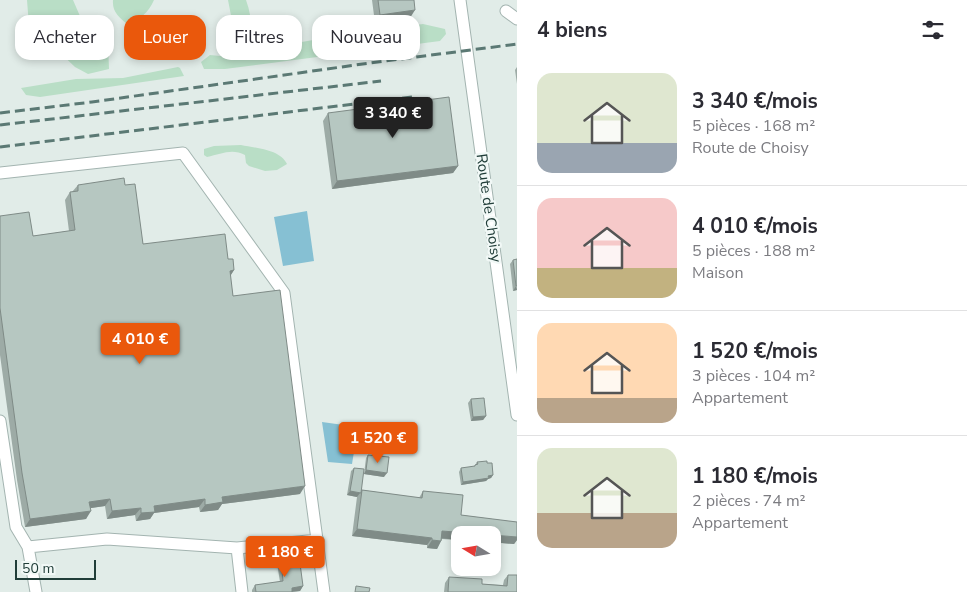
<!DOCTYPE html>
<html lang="fr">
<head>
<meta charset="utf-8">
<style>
  body { margin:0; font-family:"Nunito Sans",sans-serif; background:#f7f7f7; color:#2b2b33; height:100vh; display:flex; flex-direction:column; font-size:19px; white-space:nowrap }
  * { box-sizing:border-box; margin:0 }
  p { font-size:16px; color:#7c7c81 }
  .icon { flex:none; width:28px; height:28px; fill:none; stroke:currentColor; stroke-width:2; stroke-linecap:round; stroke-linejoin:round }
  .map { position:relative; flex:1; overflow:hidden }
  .panel { display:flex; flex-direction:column; background:#fff; width:450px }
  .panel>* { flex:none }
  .guide { position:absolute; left:15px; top:15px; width:426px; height:45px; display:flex; gap:10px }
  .needle { width:32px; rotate:281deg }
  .fabs { position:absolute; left:451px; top:526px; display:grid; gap:10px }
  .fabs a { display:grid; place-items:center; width:50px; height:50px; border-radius:10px; background:#fff; box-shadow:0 2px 8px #0003; font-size:25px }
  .scale { position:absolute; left:15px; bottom:12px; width:81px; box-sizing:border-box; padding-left:5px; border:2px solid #203d38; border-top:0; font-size:14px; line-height:18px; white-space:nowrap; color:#203d38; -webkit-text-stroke:4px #f1f8f6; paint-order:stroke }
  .price { position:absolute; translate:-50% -42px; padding:0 11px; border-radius:5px; background:#ea580c; color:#fff; font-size:16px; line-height:32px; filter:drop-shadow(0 1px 2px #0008) }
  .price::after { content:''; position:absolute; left:50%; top:30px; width:15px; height:11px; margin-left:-8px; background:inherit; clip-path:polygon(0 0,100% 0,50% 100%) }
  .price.active { background:#222; color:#fff }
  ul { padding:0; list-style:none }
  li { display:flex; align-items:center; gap:15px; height:125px; padding:0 20px }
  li+li { border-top:1px solid #e1e1e2 }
  li span { display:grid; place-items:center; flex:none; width:140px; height:100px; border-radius:15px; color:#555 }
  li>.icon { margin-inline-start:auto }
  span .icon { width:60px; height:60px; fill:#fffc; stroke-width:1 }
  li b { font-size:21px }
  h2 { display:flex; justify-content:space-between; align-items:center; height:60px; padding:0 20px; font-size:21px }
  .chip { padding:0 18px; border-radius:15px; background:#fff; box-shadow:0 2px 8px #0003; font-size:18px; line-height:45px }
  .chip.active { background:#ea580c; color:#fff }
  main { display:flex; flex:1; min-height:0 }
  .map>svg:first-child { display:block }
  .green { fill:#b9dec6 }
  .water { fill:#86c0d3 }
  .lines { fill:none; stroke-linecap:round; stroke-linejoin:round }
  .minor-casing { stroke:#a3b4b0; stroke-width:13 }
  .minor { stroke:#fff; stroke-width:11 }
  .rail { stroke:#5b7974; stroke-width:3; stroke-dasharray:10 5; stroke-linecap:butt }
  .wall { fill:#9daba6 }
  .shaded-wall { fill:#7f8b87 }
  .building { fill:#b6c7c1; stroke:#7f8b87 }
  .labels { text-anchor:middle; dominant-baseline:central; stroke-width:4.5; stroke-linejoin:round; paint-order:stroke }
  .street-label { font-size:15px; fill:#203d38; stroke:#f1f8f6 }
</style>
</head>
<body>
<main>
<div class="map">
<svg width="517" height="592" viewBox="0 0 517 592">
  <rect width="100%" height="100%" fill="#e1ece8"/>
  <!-- green -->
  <path class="green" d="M27,0H73L86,30L108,42L109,69L88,74L75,67L54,47L43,43L29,26Z
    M113,0H154C148,14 140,18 128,25C119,17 112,12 113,0Z
    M228,0H246C251,13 252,27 251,40L243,45L233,26Z
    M423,24L445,29L446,34L440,41L225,69H204L201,62L210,55L220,56L342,35Z
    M178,67L180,68L184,76L40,97L26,95L21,88L76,79L123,78Z
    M241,145C255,148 280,149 287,164L277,170L265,171L249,166L246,163L245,155C232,148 221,154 207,157L204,155V149L214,146Z"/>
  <!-- water -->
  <path class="water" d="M307,211L314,261L283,266L274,217Z
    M322,422L358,427L352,464L328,462Z"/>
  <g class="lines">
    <!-- minor casing -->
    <g class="minor-casing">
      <path id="minor" d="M460,0L517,415
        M506,11L517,19
        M0,173L183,153L284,293L324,592
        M0,421L16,527L28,547L107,539L237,548L318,540
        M28,547L36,592
        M237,548L242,592"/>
    </g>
    <!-- minor -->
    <use href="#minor" class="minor"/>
    <!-- rail -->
    <path class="rail" d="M0,113L92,102L370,63L517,44
      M0,125L381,81
      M0,147L412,97"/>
  </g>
  <!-- wall -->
  <path class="wall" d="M372,0H414L410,18L375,23Z
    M517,67V84L515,70Z
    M328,113L458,166L453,173L332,189L323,121Z
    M78,185H125L143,244L228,259L234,270L230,276L233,296L300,494L222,504L218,510L200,512L199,507L154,513L150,519L136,521L135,515L107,519L105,506L91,508L86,519L25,527L17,480L0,355V216L33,236L69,231L65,200L70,192H72Z
    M513,260L517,290L513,291L510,264Z
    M471,399L486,416L483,420L471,421L468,403Z
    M368,455L384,477L364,474L366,458Z
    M477,462L487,463L493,475L491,478L488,479L486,481L461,485L459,472L461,468L474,467Z
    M354,468L361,492L362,490L419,498L423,491L461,515L517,522V540L514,544L442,539L437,549L427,548V545L352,536L357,497L347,495L351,471Z
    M281,559L303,586L300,591L292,592H252V590L255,585L280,582L277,563Z
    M508,575L517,592H444L445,583L449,577L482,584L503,585L504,580Z"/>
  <!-- shaded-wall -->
  <path class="shaded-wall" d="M415,10L410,18L375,23L380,15Z
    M458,166L453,173L332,189L337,181Z
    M234,270L229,278L230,271Z
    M516,286L517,290L513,291Z
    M486,416L483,420L471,421L473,417Z
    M366,470L387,473L384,477L364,474Z
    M493,475L491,478L488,479L486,481L461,485L463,482Z
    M305,486L300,494L222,504L218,510L200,512L205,505L222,497Z
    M350,491L360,493L357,497L347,495Z
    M110,499L105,506L84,509L89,502Z
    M205,499L199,507L154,513L150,519L136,521L141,513L154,506Z
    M141,508L135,515L107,519L112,511Z
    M91,511L86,519L25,527L30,519Z
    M357,529L432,538L427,545L352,536Z
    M442,531L492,535H460V540L438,538Z
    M492,535L517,537V540L514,544L492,542Z
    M432,540L441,541L437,549L427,548Z
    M303,586L300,591L289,592L292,588Z"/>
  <!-- building -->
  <path class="building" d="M378,0H414L415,10L380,15Z
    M449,97L458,166L337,181L328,113Z
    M124,178L125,185L135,184L143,244L225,234L228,259H233L234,270L230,271L233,296L280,290L305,486L222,497L223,502L205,505V499L154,506L155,512L141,513V508L112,511L110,499L89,502L91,511L30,519L22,473L0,308V216L29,212L33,236L75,230L70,192L78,191V185Z
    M517,259V286H516L513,260Z
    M484,398L486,416L473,417L471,399Z
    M368,455L389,457L387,473L366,470Z
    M487,461V463H492L493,475L488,476L489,478L463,482L461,468L475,466V465L478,464L477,462Z
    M354,468L364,469L361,493L350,491Z
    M362,490L422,498L423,491L463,495L461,515L517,522V537L442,531L441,541L432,540V538L357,529Z
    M299,556L303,586L292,588V592H256L255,585L283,581L281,559Z
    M508,575H517V592H448L449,577L482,579V584L507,586Z
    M356,586L370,588L369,592H355Z"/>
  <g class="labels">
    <!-- street labels -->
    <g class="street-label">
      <text transform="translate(489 208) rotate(82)">Route de Choisy</text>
    </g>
  </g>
</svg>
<div class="fabs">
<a><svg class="needle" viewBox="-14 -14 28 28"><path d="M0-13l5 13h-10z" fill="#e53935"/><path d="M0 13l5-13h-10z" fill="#7c7c81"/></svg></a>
</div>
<div class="scale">50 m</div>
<b class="price active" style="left:393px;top:139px">3 340 €</b>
<b class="price" style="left:140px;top:365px">4 010 €</b>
<b class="price" style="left:378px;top:464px">1 520 €</b>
<b class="price" style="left:285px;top:578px">1 180 €</b>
<div class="guide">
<a class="chip">Acheter</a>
<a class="chip active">Louer</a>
<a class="chip">Filtres</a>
<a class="chip">Nouveau</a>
</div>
</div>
<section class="panel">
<h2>4 biens<svg class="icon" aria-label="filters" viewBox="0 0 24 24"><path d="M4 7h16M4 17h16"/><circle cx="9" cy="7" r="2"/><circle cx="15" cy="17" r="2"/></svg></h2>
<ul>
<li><span style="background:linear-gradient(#dfe7d0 70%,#9aa5b1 0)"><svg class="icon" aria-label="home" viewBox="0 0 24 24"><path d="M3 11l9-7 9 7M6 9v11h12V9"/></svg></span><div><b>3 340 €/mois</b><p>5 pièces · 168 m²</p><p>Route de Choisy</p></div></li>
<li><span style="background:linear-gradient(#f6c9c9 70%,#c2b280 0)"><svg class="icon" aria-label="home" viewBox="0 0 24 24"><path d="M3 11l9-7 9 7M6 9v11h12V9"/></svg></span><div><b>4 010 €/mois</b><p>5 pièces · 188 m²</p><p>Maison</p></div></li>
<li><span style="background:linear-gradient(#ffd9b3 75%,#b9a48a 0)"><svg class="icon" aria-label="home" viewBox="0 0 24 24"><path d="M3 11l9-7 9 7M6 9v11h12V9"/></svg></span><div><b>1 520 €/mois</b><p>3 pièces · 104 m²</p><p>Appartement</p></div></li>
<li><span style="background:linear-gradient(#dfe7d0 65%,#b9a48a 0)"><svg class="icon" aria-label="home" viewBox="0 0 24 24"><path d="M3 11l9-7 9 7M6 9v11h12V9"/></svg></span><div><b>1 180 €/mois</b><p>2 pièces · 74 m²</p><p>Appartement</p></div></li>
</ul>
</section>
</main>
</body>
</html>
